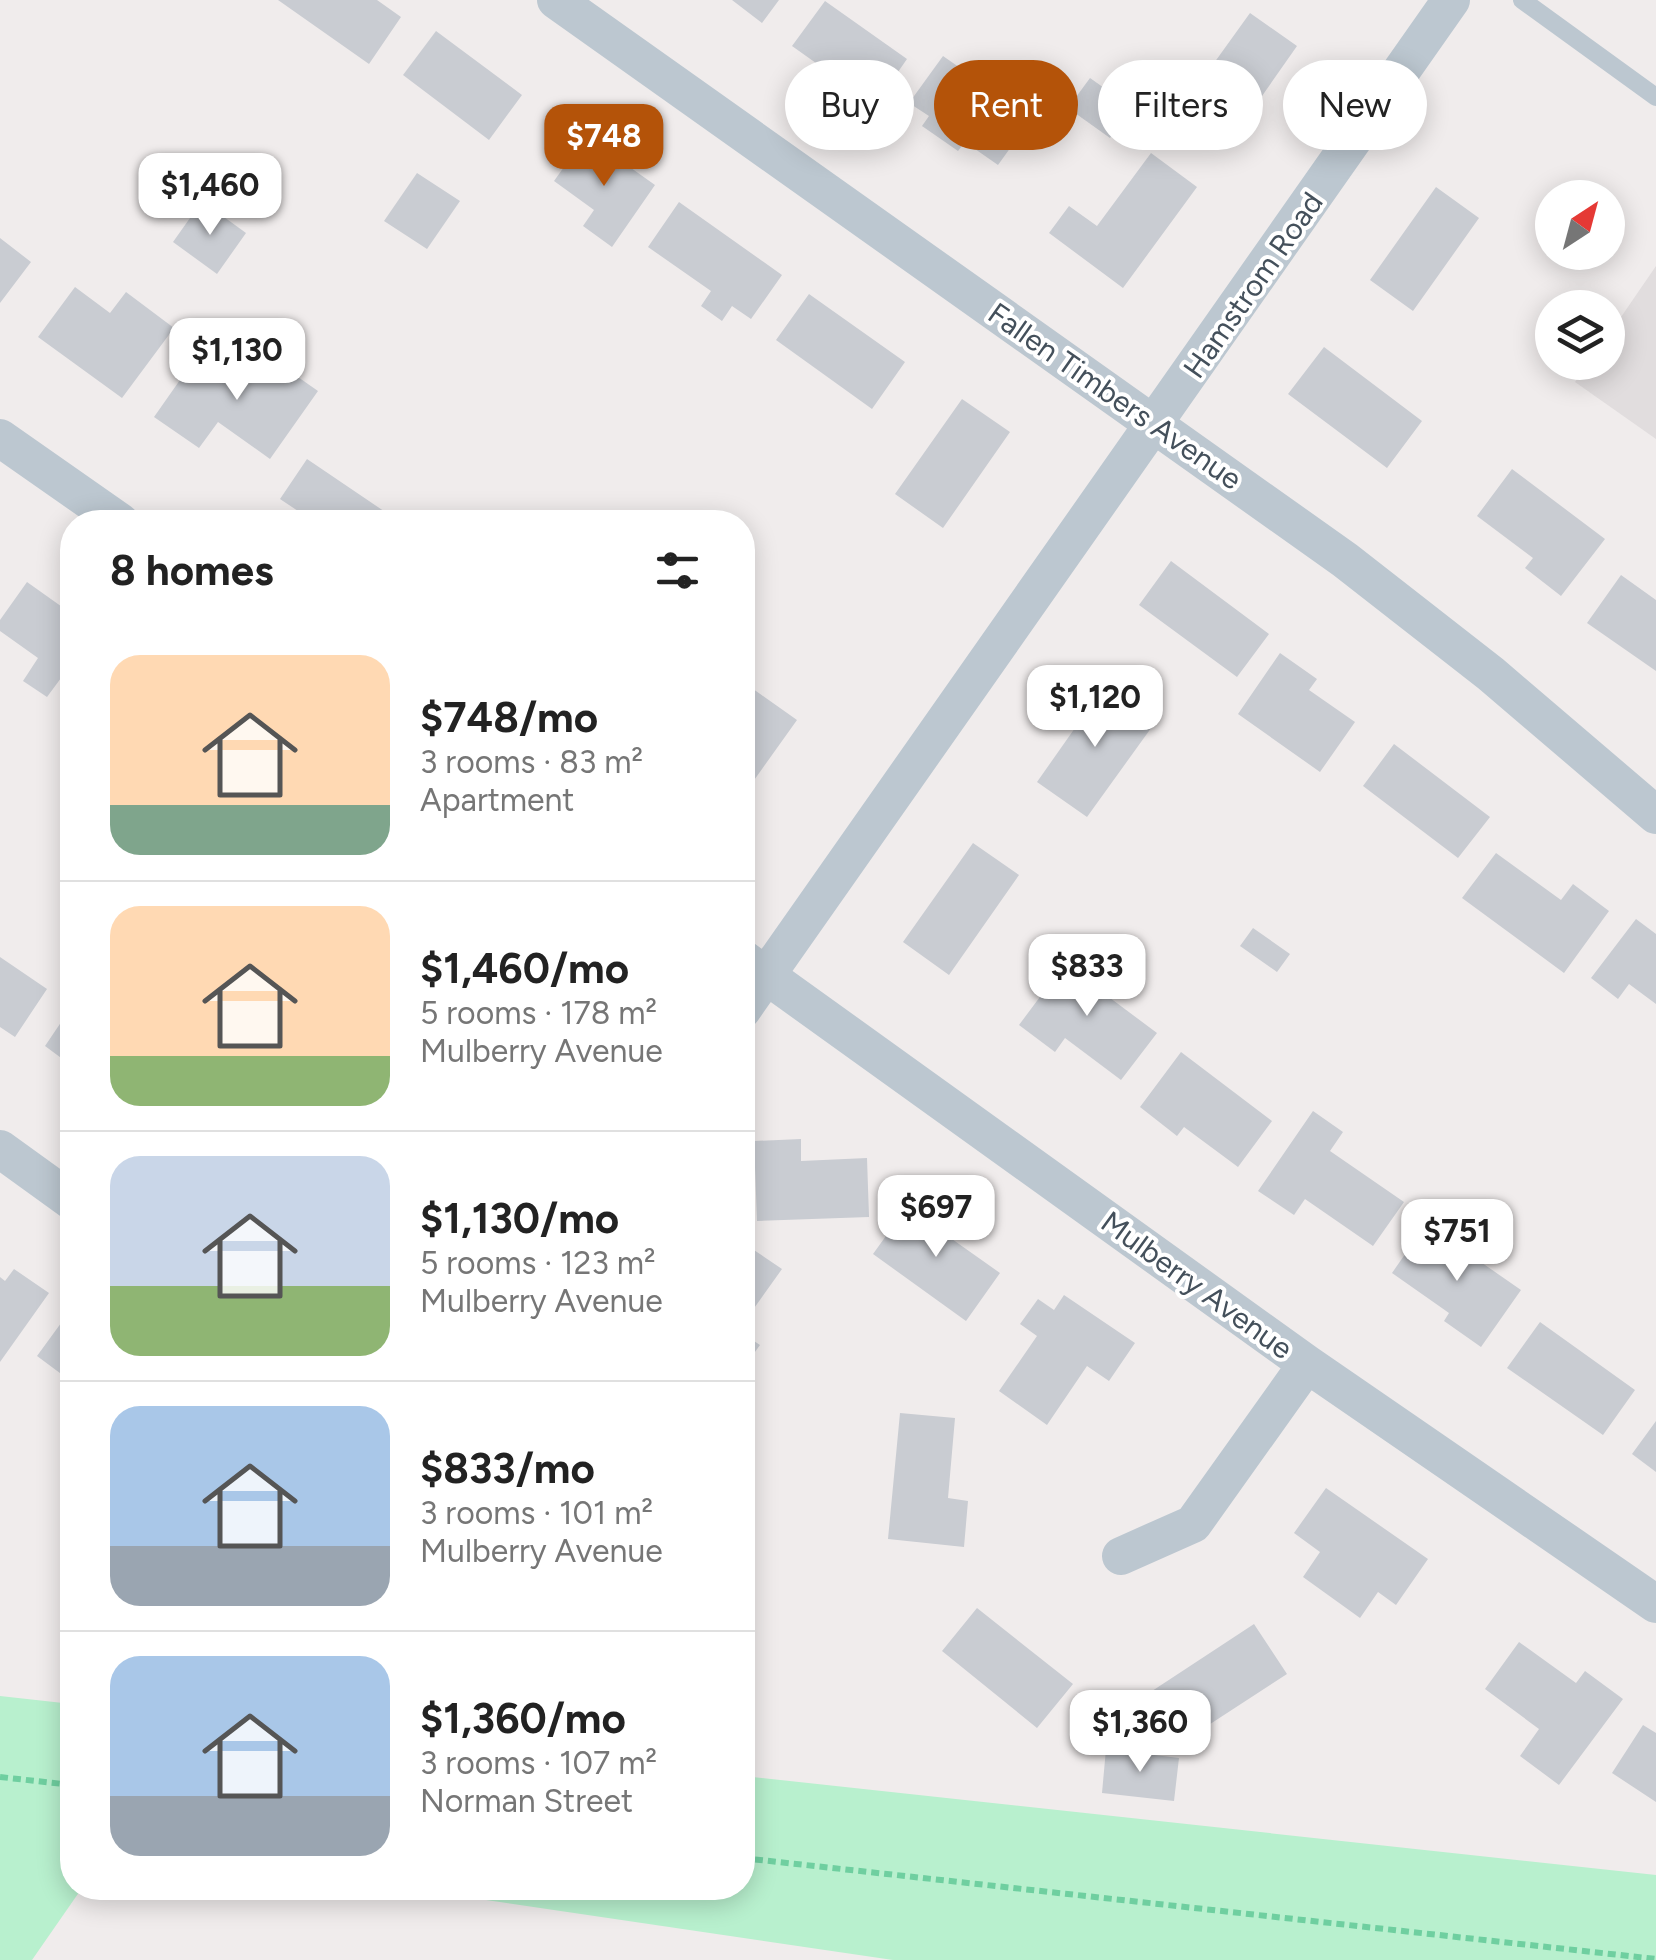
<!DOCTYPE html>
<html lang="en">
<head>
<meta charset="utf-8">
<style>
  body { margin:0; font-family:Figtree,sans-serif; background:#f6f6f6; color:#222; height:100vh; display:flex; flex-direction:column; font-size:38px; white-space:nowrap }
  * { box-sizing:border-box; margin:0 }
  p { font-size:32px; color:#767676 }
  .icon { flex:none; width:55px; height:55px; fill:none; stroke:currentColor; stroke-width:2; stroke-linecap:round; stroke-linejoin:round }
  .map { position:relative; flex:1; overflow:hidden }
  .sheet { position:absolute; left:60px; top:510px; width:695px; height:1390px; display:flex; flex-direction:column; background:#fff; border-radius:40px; box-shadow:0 5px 25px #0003 }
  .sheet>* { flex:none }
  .guide { position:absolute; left:785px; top:60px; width:720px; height:90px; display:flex; gap:20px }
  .needle { width:65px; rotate:36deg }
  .fabs { position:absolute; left:1535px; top:180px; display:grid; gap:20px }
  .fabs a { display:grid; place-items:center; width:90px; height:90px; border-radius:50%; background:#fff; box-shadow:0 5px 25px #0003; font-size:50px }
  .price { position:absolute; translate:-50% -85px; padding:0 22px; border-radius:20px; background:#fff; color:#222; font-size:32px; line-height:65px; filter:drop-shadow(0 2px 5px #0008) }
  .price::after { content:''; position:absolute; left:50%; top:60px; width:30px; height:22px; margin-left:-15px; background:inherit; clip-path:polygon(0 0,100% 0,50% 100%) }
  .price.current { background:#b45309; color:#fff }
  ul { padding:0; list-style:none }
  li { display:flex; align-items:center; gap:30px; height:250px; padding:0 50px }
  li+li { border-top:2px solid #e0e0e0 }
  li span { display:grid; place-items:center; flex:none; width:280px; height:200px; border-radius:30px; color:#555 }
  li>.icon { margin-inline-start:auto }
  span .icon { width:120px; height:120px; fill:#fffc; stroke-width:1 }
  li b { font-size:42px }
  h2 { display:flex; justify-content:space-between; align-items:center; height:120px; padding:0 50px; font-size:42px }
  .tag { padding:0 35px; border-radius:45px; background:#fff; box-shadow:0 5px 25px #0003; font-size:35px; line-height:90px }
  .tag.current { background:#b45309; color:#fff }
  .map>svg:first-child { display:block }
  .education { fill:#e1ddde }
  .green { fill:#b8f0ce }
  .building { fill:#c9ccd2 }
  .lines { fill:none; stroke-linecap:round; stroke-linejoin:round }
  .path { stroke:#6fcfa0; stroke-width:6; stroke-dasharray:8 5; stroke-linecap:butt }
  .lane { stroke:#bcc7d0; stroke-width:18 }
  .street { stroke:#bcc7d0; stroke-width:38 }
  .labels { text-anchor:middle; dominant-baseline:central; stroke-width:8; stroke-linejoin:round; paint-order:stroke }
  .street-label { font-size:30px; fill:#44505b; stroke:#fff }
</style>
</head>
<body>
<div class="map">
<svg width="1656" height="1960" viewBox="0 0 1656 1960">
  <rect width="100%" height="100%" fill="#f0ecec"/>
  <!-- education -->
  <path class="education" d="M1656,266V439L1575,382L1589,363L1608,362V336Z"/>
  <!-- green -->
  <path class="green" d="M0,1696L72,1704V1888H82L32,1960H0Z
    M743,1776L1656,1875V1960H893L404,1888H742Z"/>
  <!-- building -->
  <path class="building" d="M278,0H377L401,17L369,64Z
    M732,0H779L762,23Z
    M825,1L907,59L875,105L792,46Z
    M1250,13L1297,46L1234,136L1186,102Z
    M436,31L522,95L489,140L403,75Z
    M943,56L1032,118L998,165L965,142L958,151L922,126L929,116L909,103Z
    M1090,78L1131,107L1110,138L1068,108Z
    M586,136L655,185L612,247L583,226L594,210L554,181Z
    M1151,153L1197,187L1123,288L1049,233L1069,206L1097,226Z
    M417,173L460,201L427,249L384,221Z
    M1436,187L1479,218L1413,311L1370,280Z
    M202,201L246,233L217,274L173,242Z
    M679,202L782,275L751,319L732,306L722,321L701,306L711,291L648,247Z
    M0,238L31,262L0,303Z
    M75,287L110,313L126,292L174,328L122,398L38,337Z
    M809,294L905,362L872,409L776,340Z
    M1324,347L1422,421L1387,468L1288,394Z
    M201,350L246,381L265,354L318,391L270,459L218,422L199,448L154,417Z
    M962,399L1010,432L943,528L895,494Z
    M307,459L400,522H303L307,517L280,499Z
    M1512,469L1605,539L1561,596L1525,568L1533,558L1477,516Z
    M1171,561L1269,634L1237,677L1139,605Z
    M1621,575L1656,600V671L1587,623Z
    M27,582L72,614V680L64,674L47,697L23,681L38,658L0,631V620Z
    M1280,653L1317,679L1309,690L1355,722L1320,772L1238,714Z
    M1094,682L1154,724L1087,817L1037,782L1082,718L1073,711Z
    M749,686L797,720L742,797V695Z
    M1394,744L1490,817L1458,858L1363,786Z
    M973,843L1019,875L949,975L903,942Z
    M1496,853L1561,900L1573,884L1609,911L1564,973L1462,898Z
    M1636,919L1656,934V1004L1629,984L1618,999L1591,978Z
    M1253,928L1290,954L1277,972L1240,946Z
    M1075,950L1101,969L1090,983L1157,1033L1121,1080L1065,1038L1055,1052L1019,1025Z
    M0,957L47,989L15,1037L0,1027Z
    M72,1006V1066L45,1046Z
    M1181,1052L1272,1121L1238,1167L1184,1127L1177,1136L1140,1107Z
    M1313,1111L1343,1132L1330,1151L1404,1202L1373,1246L1305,1199L1294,1215L1258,1191Z
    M801,1139V1161L867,1158L869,1217L757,1221L754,1141Z
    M914,1197L950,1221L942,1232L1000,1273L966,1321L873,1254Z
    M1426,1224L1521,1290L1481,1347L1444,1321L1449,1313L1392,1273Z
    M742,1242L782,1269L742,1325Z
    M14,1269L49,1293L0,1362V1277L5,1281Z
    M1064,1295L1135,1343L1109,1381L1087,1366L1047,1425L999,1391L1037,1336L1020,1324L1038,1299L1054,1310Z
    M72,1308V1382L37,1356Z
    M1540,1322L1635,1390L1603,1435L1507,1368Z
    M742,1333L760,1345L742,1370Z
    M900,1413L955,1418L948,1498L968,1501L964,1547L888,1539Z
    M1656,1421V1472L1632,1454Z
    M1326,1488L1428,1559L1396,1605L1378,1592L1360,1618L1303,1577L1320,1552L1294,1533Z
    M977,1608L1073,1684L1037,1728L942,1651Z
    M1254,1624L1287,1674L1181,1743L1149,1693Z
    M1519,1642L1576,1683L1585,1671L1623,1699L1559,1785L1520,1756L1539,1729L1485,1689Z
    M1643,1725L1656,1733V1802L1612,1773Z
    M1106,1749L1179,1758L1174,1801L1102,1793Z"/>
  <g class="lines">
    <!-- path -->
    <path class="path" d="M0,1777L72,1785
      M742,1858L1656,1959"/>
    <!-- lane -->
    <path class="lane" d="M1522,0L1656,97"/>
    <!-- street -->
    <path class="street" d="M556,0L1345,560L1491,674L1656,815
      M0,438L120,522
      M742,958L1307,1364L1656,1604
      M742,1010L1451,0
      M0,1149L72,1201
      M1121,1556L1193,1524L1307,1364"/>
  </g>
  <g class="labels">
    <!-- street labels -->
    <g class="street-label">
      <text transform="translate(1253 285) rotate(-55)">Hamstrom Road</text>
      <text transform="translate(1115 396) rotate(35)">Fallen Timbers Avenue</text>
      <text transform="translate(1197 1285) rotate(36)">Mulberry Avenue</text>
    </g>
  </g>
</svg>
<div class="fabs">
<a><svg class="needle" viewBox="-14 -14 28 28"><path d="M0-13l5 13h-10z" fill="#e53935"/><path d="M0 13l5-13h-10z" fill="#767676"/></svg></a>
<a><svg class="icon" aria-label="layers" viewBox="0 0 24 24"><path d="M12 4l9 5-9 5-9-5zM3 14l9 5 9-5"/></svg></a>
</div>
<b class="price current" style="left:604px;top:189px">$748</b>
<b class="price" style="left:210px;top:238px">$1,460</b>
<b class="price" style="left:237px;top:403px">$1,130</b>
<b class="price" style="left:1095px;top:750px">$1,120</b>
<b class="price" style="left:1087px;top:1019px">$833</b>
<b class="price" style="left:936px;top:1260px">$697</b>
<b class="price" style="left:1457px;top:1284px">$751</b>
<b class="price" style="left:1140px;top:1775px">$1,360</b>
<div class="guide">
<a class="tag">Buy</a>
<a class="tag current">Rent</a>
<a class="tag">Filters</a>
<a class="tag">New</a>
</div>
<section class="sheet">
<h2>8 homes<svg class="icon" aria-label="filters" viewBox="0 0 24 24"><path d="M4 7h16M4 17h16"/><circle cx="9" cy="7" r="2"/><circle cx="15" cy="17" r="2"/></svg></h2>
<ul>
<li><span style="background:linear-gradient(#ffd9b3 75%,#7fa58c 0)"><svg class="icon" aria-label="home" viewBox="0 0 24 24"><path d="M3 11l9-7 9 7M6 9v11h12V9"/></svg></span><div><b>$748/mo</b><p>3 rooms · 83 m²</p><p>Apartment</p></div></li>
<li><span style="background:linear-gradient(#ffd9b3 75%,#8fb573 0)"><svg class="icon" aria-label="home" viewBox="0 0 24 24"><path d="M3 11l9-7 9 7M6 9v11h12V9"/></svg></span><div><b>$1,460/mo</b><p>5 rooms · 178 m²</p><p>Mulberry Avenue</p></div></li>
<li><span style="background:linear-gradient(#c9d6e8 65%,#8fb573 0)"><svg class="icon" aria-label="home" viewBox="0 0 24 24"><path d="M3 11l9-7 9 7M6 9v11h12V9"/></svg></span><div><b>$1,130/mo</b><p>5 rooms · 123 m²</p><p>Mulberry Avenue</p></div></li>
<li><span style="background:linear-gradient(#a9c7e8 70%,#9aa5b1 0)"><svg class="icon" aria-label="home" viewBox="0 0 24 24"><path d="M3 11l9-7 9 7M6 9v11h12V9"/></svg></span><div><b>$833/mo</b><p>3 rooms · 101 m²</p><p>Mulberry Avenue</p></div></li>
<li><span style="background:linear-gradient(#a9c7e8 70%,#9aa5b1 0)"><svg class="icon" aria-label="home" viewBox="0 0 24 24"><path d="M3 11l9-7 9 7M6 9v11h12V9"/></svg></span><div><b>$1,360/mo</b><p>3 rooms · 107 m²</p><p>Norman Street</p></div></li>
</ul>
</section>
</div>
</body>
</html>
